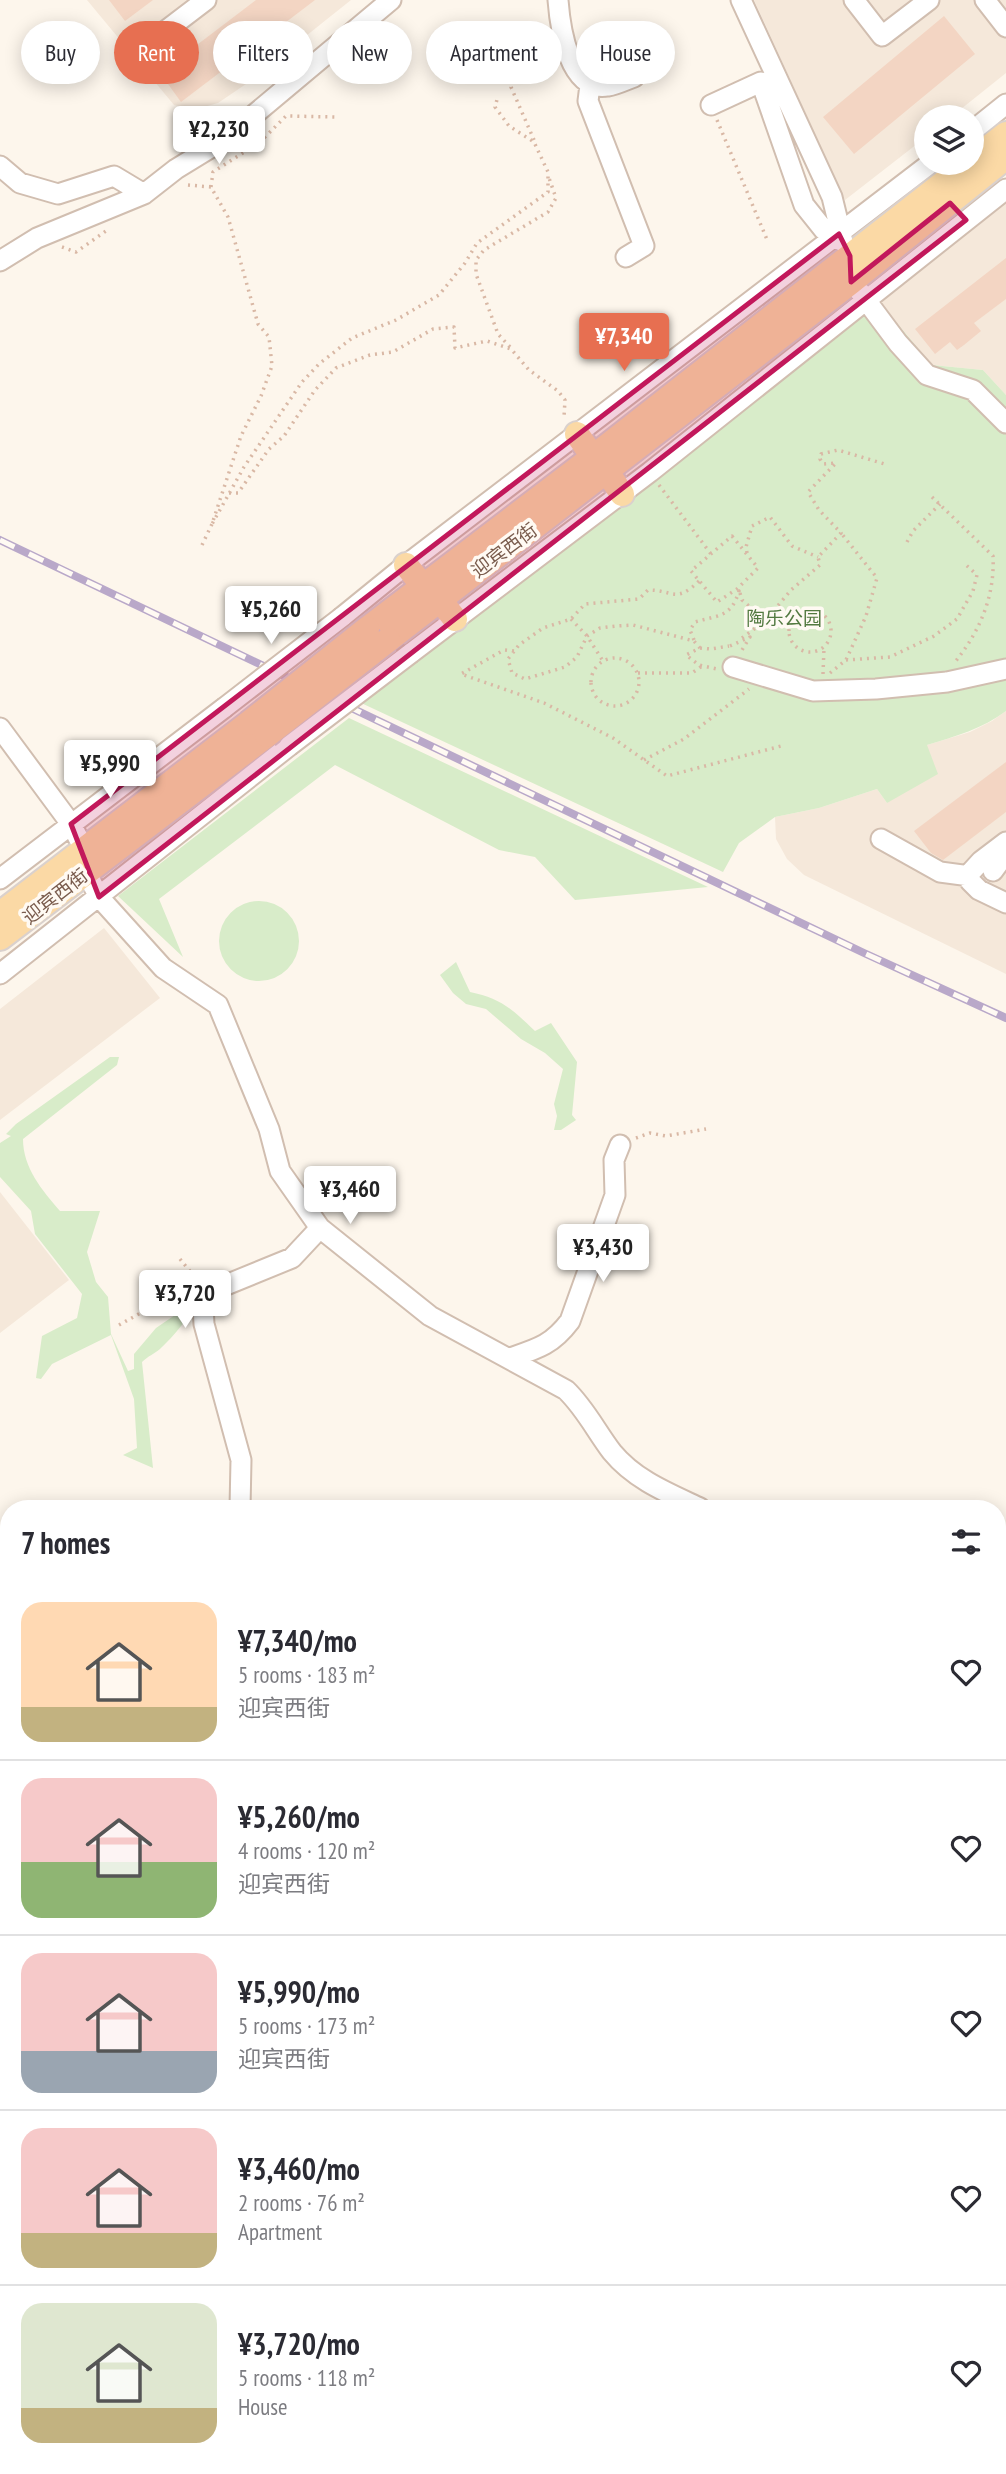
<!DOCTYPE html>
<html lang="en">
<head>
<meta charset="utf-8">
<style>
  body { margin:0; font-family:"PT Sans Narrow","Noto Sans SC",sans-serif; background:#f2f2f3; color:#2b2b33; height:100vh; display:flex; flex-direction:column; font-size:26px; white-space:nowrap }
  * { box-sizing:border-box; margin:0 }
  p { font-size:23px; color:#7c7c81 }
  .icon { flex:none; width:38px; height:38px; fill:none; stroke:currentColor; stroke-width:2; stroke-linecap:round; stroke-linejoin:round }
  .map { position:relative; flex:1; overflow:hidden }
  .sheet { position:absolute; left:0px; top:1500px; width:1006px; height:975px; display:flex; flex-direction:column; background:#fff; border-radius:28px 28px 0 0; box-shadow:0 4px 18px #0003 }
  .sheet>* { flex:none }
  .hud { position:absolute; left:21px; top:21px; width:964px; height:63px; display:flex; gap:14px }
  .controls { position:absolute; left:914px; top:105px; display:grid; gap:14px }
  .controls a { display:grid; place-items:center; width:70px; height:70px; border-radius:50%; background:#fff; box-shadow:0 4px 18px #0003; font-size:35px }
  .price { position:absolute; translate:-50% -60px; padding:0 16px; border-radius:7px; background:#fff; color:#222; font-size:23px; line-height:46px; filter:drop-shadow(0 2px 4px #0008) }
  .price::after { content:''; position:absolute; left:50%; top:42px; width:21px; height:16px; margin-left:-10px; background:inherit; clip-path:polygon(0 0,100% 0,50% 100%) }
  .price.selected { background:#e76f51; color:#fff }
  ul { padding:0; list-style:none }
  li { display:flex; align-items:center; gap:21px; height:175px; padding:0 21px }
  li+li { border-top:2px solid #e1e1e2 }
  li span { display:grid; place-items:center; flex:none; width:196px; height:140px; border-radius:21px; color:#555 }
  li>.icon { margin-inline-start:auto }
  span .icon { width:84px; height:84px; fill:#fffc; stroke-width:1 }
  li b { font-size:30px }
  h2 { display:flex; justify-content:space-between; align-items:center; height:84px; padding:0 21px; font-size:30px }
  .tag { padding:0 24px; border-radius:32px; background:#fff; box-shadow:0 4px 18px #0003; font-size:24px; line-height:63px }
  .tag.selected { background:#e76f51; color:#fff }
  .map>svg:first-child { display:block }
  .residential { fill:#f5e8da }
  .industrial { fill:#efe9e4 }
  .green { fill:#d8ecc9 }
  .building { fill:#f3d5c3 }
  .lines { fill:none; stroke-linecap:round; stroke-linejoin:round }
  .minor-casing { stroke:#d1beb0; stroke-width:23 }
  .major-casing { stroke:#dad1cd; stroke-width:28 }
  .path { stroke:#d9b8a5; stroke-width:3.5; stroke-dasharray:2 5; stroke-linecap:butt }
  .minor { stroke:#fff; stroke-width:19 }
  .major { stroke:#fbd9a5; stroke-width:24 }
  .rail-casing { stroke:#b9a8c9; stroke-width:8 }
  .rail { stroke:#fffaf3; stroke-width:5; stroke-dasharray:16; stroke-linecap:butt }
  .minor-bridge-casing { stroke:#d1beb0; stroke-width:23; stroke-linecap:butt }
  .major-bridge-casing { stroke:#dad1cd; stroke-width:28; stroke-linecap:butt }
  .minor-bridge { stroke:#fff; stroke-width:19 }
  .major-bridge { stroke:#fbd9a5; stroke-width:24 }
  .marked { fill:#c2185b; fill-opacity:0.2; stroke:#c2185b; stroke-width:5; stroke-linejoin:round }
  .labels { text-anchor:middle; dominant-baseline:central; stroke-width:7; stroke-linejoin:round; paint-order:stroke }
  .street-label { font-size:19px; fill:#7a5c4d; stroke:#fffaf3 }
  .park-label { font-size:19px; fill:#537a41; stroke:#fffaf3 }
</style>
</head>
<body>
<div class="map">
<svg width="1006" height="2474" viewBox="0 0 1006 2474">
  <rect width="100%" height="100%" fill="#fdf6ec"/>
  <!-- residential -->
  <path class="residential" d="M87,0H351L246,84L218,103L193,110L174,105Z
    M754,0H1006V73L951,117H926V137L845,200Z
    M1006,202V395L983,370L932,365L880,303Z
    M1006,711V974L804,875L787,859L776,839L775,817L819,808L877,789L887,803L927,745L970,732L992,721Z
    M104,928L160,998L0,1120V1009Z
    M0,1192L69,1280L0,1333Z"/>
  <!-- industrial -->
  <path class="industrial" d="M9,2309V2453L0,2456V2313Z"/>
  <!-- green -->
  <path class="green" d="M880,303L932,365L983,370L1006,395V711C982,729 956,736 927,745L938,774L887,803L877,789L819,808L775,817L739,843L723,872L359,702L482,613Z
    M349,718L708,887L575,900L535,857L499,850L335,765L159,899L183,957L118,896Z
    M219 941a40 40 0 1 1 80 0a40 40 0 1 1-80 0Z
    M456,962L470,992C501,998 513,1010 535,1031L551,1023L577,1062L572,1115L576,1120L561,1130H554L557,1116L554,1104L563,1069L545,1053L521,1039L486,1009L466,1004L453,993L440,975Z
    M110,1057H119L117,1065L23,1139C23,1168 42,1190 60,1211H100L87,1252L96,1282L108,1297L111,1334L128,1371L134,1369V1354L156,1328L197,1300C189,1318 175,1335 160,1349C154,1354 148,1356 142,1362L153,1468L123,1455L137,1448L134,1399L111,1335L52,1364L41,1379L36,1378L42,1336L77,1318L82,1294L35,1234L31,1211L0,1177V1143L11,1136L6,1134L16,1124Z
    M9,1859V1904C0,1891 0,1871 9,1859Z"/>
  <!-- building -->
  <path class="building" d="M109,0H153L125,21Z
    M256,0H315L181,102L160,73Z
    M944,16L975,54L854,154L823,117Z
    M1006,258V299L974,323L981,331L964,345L957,350L950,342L935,354L915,329Z
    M1006,762V812L943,860L931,853L914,831Z"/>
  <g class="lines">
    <!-- minor casing -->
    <g class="minor-casing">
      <path id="minor" d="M558,0C560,27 569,93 608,86C616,85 626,80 634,77
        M741,0L832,197L843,242
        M854,0L882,36L929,0
        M985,0L1006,27
        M143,48L206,0
        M590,85L588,101L644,246L626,257
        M711,105L761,82L804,205L824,230L839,234
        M971,132L1006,104
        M0,166L20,183L58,194L114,176L144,194
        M0,261L37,238L144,194L176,169L225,139L391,0
        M860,292L898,343L927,375L973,390L1006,423
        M342,617L406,565L931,163
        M411,653L650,472L1006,189
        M733,667L813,691L876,689L947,682L1006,669
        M0,728L71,824L84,849
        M881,839L940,872L970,876
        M1006,842L981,861L970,873V881L979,890L1006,903
        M993,871L1006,853
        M86,872L99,897L163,968L218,1005L269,1129L280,1171L320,1228L430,1316L566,1390C585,1408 596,1431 612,1452C635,1480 668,1493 700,1508
        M0,879L224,708
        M0,974L289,746
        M510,1358C537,1349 552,1345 570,1321L615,1195L614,1160L620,1145
        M240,1508L241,1460L204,1324L203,1306L221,1287L292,1258L320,1228
        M998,1796L1006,1817
        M0,2047H9
        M0,2392L9,2389"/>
    </g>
    <!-- major casing -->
    <g class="major-casing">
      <path id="major" d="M971,161L1006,134
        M577,434L593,457
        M607,472L622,494
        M406,565L423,586
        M439,599L455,619
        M367,629L593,457L969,163
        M388,640L851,282L1006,157
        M0,914L249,723
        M0,938L267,735"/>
    </g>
    <!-- path -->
    <path class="path" d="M512,80L511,87L534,140
      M717,120L768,242
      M188,185L211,187L228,217L258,324L269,337L272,366L261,396L241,436L212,524L244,467L302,382L319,364L352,338L396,320L439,295L465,263L477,243L548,192V172L534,142L509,126L495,107L498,96
      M211,187L213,172L260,142L286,116L337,117
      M62,247L76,252L106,231
      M510,347L498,334L476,274V260L484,250L548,212L556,198L549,178
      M659,485L711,554
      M229,493H238L269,449L284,436L315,390L336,368L370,355L393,352L433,329L454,327L455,348L487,341L511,349L529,370L558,391L565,400L564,417
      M932,497L993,556C995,596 980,631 955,662
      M732,536L758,568L737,589L717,602L691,571Z
      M907,542L913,531L940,504
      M202,545L212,524
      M747,553L746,547L752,526L770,517L792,546L818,557
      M699,581C675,604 674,590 648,590L639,599L585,604L571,619L543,628L519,645L508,659L512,673L525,679L565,667L577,657L587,636L600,628L616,626L633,625L694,641L700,648L686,655L699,665L717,669
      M740,593L742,600L765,620
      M789 631a21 21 0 1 1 42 0a21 21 0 1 1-42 0Z
      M773,610L799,612
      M571,619L587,636L603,661
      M742,638L765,621L791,590L820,565L818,557L841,533L819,510L808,492L836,463L823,464L820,459L821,454L838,450L888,465
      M694,640L690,630L695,622C718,615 731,618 739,591L737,589
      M730,646L750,637L742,650
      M700,648L711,649L729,646
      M514,651L504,650L461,674L544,703L613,738L667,776L785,745
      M591 682a24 24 0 1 1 48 0a24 24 0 1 1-48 0Z
      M846,660L890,657L934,636L957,619L973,591L977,575L965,564
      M638,673H692L702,666
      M830,673L846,660L866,616L877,578L841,533
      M823,674L824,648
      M644,760L684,739L749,689
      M636,1138L650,1133L666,1136L706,1129
      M180,1259L201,1285
      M119,1325L162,1301L194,1279
      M998,1543L1006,1547
      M470,2466L471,2474"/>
    <!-- minor -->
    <use href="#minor" class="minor"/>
    <!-- major -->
    <use href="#major" class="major"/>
    <!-- rail casing -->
    <g class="rail-casing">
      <path id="rail" d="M0,540L864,953L1006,1018"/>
    </g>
    <!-- rail -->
    <use href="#rail" class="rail"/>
    <!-- minor-bridge casing -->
    <g class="minor-bridge-casing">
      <path id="minor-bridge" d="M224,708L342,617
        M289,746L411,653"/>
    </g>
    <!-- major-bridge casing -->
    <g class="major-bridge-casing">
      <path id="major-bridge" d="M249,723L367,629
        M267,735L388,640"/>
    </g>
    <!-- minor-bridge -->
    <use href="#minor-bridge" class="minor-bridge"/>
    <!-- major-bridge -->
    <use href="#major-bridge" class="major-bridge"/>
  </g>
  <!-- marked area -->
  <path class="marked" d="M950,203L966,220L99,897L71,824L839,234L850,256L851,282Z"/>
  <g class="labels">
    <!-- street labels -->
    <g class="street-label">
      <text transform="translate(504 550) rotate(-37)">迎宾西街</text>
      <text transform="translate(55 896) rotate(-38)">迎宾西街</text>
    </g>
    <!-- park labels -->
    <g class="park-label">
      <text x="784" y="618">陶乐公园</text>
    </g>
  </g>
</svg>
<div class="controls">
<a><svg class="icon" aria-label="layers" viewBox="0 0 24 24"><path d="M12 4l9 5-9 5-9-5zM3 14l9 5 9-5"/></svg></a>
</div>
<b class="price" style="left:219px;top:166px">¥2,230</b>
<b class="price selected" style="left:624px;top:373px">¥7,340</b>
<b class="price" style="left:271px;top:646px">¥5,260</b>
<b class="price" style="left:110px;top:800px">¥5,990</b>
<b class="price" style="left:350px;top:1226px">¥3,460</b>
<b class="price" style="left:603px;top:1284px">¥3,430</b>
<b class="price" style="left:185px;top:1330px">¥3,720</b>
<div class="hud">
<a class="tag">Buy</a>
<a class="tag selected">Rent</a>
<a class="tag">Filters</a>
<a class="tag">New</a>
<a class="tag">Apartment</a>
<a class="tag">House</a>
</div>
<section class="sheet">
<h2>7 homes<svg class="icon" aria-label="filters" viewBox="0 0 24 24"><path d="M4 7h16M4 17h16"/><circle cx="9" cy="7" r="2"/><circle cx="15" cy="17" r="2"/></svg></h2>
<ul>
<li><span style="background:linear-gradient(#ffd9b3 75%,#c2b280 0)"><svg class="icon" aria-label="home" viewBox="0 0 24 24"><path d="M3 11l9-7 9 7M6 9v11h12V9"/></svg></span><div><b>¥7,340/mo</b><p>5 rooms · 183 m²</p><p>迎宾西街</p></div><svg class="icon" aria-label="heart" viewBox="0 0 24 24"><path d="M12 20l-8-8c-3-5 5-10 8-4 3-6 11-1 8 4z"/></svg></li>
<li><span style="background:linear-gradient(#f6c9c9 60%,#8fb573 0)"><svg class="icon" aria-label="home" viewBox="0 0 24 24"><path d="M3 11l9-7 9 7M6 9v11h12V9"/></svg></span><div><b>¥5,260/mo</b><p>4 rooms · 120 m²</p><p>迎宾西街</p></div><svg class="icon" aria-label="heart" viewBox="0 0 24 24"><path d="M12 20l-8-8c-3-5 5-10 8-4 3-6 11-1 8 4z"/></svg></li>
<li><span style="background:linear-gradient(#f6c9c9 70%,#9aa5b1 0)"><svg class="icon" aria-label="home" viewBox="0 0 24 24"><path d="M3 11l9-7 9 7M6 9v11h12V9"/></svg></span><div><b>¥5,990/mo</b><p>5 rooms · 173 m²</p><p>迎宾西街</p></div><svg class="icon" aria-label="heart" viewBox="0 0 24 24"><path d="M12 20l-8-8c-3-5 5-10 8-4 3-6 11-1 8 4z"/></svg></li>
<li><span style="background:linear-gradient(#f6c9c9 75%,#c2b280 0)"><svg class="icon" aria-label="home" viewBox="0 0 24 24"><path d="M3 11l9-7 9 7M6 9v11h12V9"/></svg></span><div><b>¥3,460/mo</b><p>2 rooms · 76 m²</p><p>Apartment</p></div><svg class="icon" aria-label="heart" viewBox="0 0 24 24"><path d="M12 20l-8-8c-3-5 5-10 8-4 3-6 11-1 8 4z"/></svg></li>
<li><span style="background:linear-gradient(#dfe7d0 75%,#c2b280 0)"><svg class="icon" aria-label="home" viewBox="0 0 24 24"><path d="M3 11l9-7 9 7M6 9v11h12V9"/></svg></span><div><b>¥3,720/mo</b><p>5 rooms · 118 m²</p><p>House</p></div><svg class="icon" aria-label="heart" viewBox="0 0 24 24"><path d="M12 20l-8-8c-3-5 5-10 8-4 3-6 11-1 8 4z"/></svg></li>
</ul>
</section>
</div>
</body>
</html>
